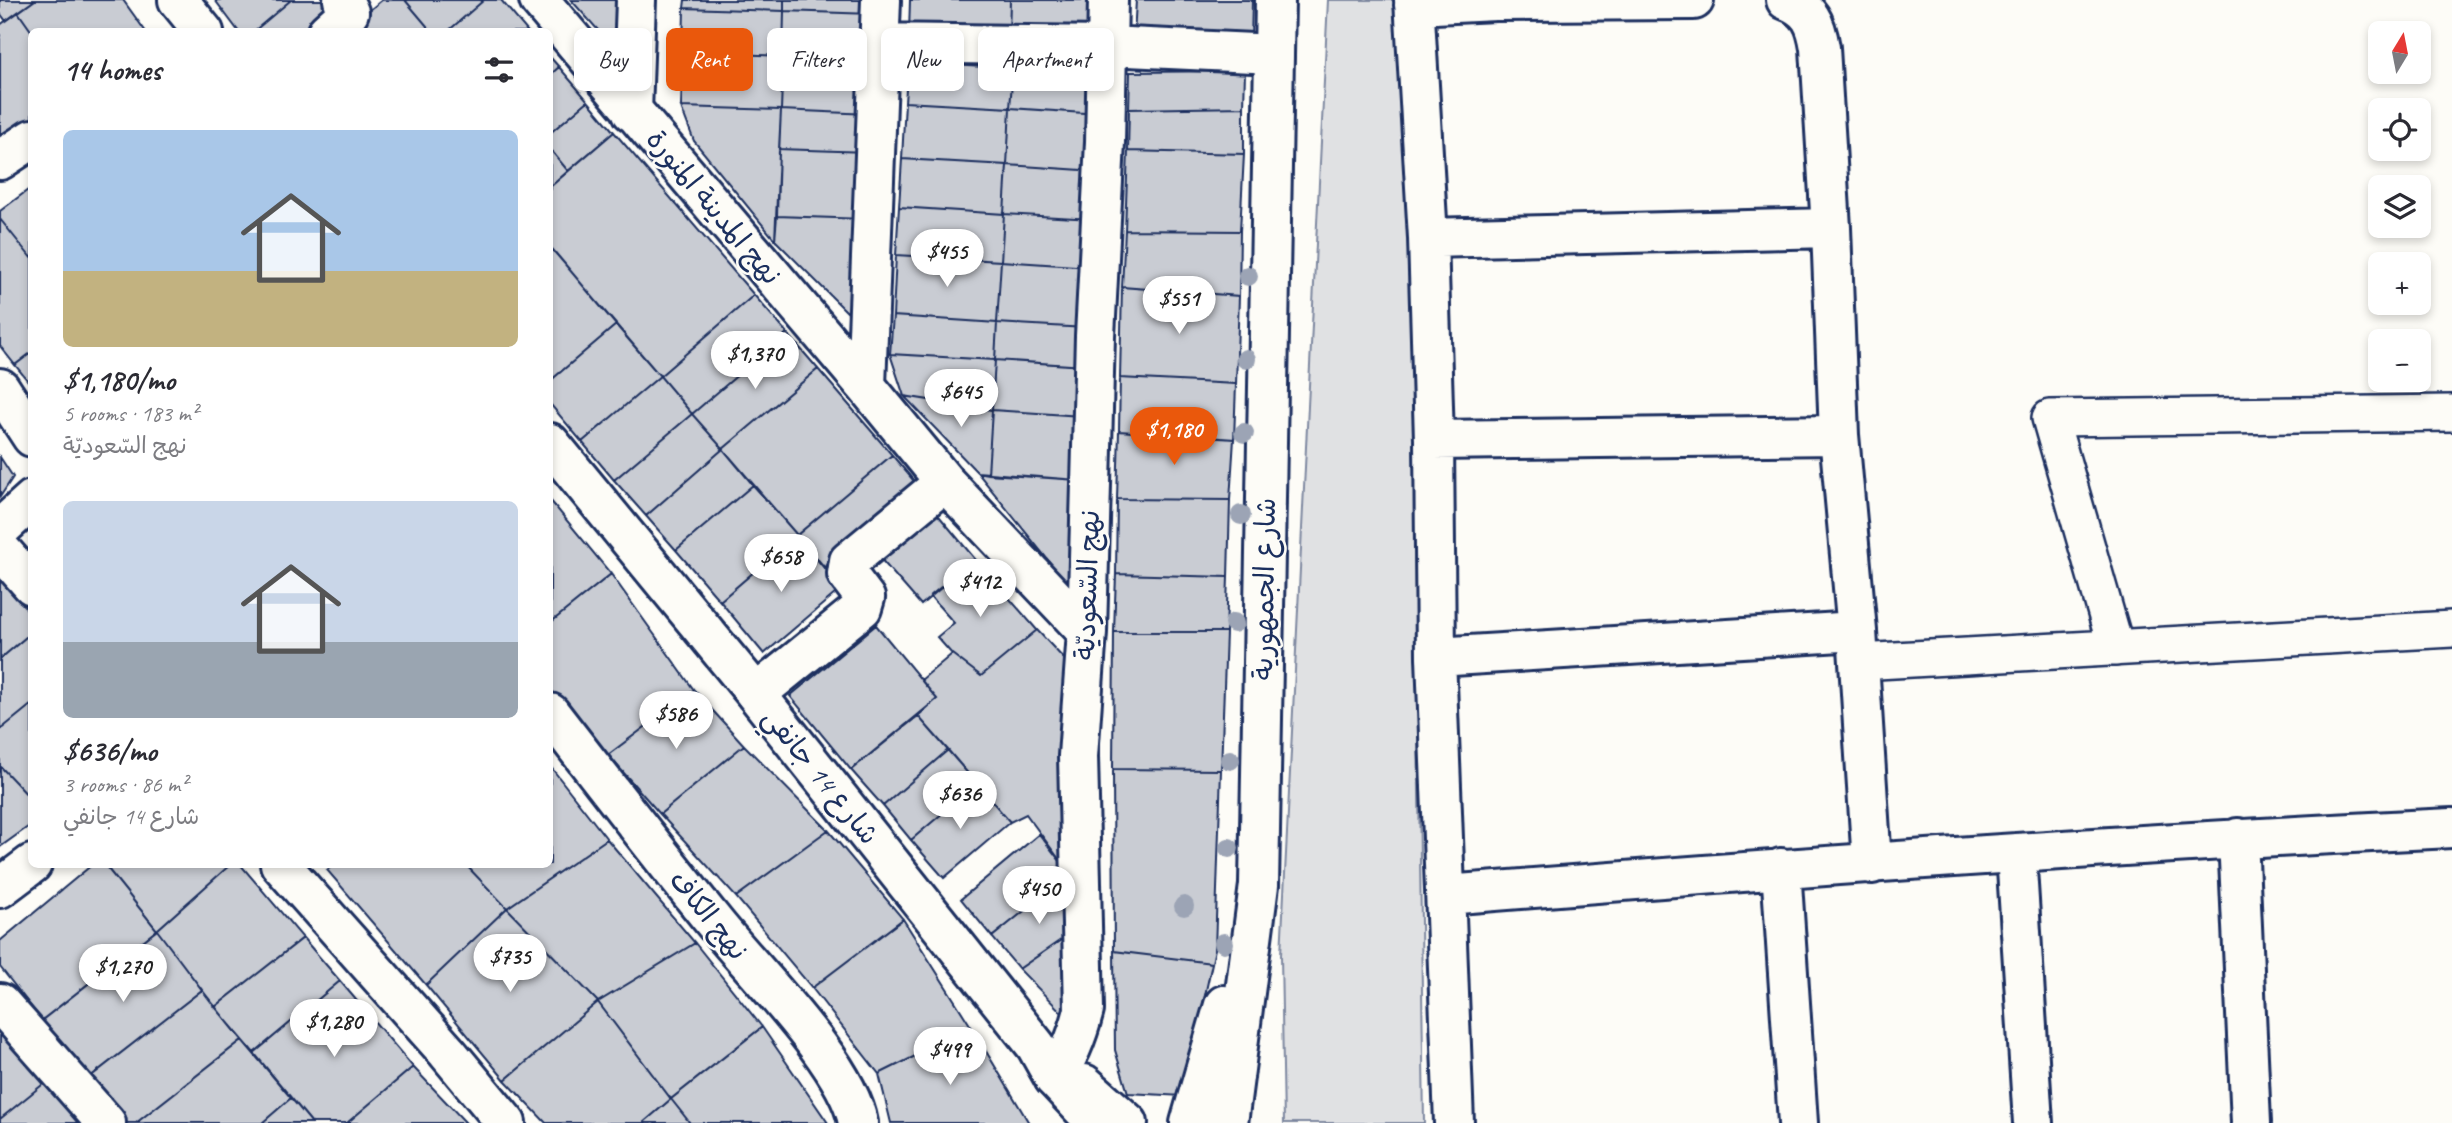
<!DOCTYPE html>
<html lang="en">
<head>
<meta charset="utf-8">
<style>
  body { margin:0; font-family:Caveat,"Playpen Sans Arabic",sans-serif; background:#f7f7f7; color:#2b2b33; height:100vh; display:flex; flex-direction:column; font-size:26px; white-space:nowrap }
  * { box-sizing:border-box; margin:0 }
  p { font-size:23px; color:#7c7c81 }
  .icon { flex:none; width:38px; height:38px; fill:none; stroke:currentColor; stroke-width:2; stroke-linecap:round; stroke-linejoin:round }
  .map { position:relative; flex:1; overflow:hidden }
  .drawer { position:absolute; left:28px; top:28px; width:525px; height:840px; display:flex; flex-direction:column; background:#fff; border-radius:10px; box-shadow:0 4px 10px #0003 }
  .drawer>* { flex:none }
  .hud { position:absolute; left:574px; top:28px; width:665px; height:63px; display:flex; gap:14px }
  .needle { width:46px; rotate:10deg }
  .fabs { position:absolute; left:2368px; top:21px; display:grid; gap:14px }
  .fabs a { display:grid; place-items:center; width:63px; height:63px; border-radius:10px; background:#fff; box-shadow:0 4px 10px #0003; font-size:35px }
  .price { position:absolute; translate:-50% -60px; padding:0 16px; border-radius:24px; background:#fff; color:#222; font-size:23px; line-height:46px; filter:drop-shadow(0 2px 4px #0008) }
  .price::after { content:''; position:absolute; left:50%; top:42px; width:21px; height:16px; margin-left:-10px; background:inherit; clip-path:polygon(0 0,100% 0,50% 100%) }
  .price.current { background:#ea580c; color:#fff }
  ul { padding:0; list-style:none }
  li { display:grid; align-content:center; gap:14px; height:371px; padding:0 35px }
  li span { display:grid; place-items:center; height:217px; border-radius:10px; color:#555 }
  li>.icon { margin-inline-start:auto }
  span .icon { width:126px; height:126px; fill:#fffc; stroke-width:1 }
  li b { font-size:30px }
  h2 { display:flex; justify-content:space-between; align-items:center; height:84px; padding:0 35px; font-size:30px }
  .tag { padding:0 24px; border-radius:10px; background:#fff; box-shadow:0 4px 10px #0003; font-size:24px; line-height:63px }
  .tag.current { background:#ea580c; color:#fff }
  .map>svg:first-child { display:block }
  .green { fill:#e0e1e3; stroke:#7e88a0; stroke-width:2 }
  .building { fill:#c9ccd3; stroke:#1b2f5e; stroke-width:2 }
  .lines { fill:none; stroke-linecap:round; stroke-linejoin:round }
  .pedestrian-casing { stroke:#1b2f5e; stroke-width:40 }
  .minor-casing { stroke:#1b2f5e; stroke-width:44 }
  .tertiary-casing { stroke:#1b2f5e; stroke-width:44 }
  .pedestrian { stroke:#fdfcf7; stroke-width:35 }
  .minor { stroke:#fdfcf7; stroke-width:38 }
  .tertiary { stroke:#fdfcf7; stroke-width:38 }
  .tree { fill:#9ca4b5 }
  .labels { text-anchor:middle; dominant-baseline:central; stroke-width:5; stroke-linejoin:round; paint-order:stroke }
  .street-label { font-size:28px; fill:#1b2f5e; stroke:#fdfcf7 }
</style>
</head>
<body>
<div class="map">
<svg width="2452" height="1123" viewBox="0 0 2452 1123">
  <rect width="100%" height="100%" fill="#fdfcf7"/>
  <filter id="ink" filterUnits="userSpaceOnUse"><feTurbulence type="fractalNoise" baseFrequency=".0143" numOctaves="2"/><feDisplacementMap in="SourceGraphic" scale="14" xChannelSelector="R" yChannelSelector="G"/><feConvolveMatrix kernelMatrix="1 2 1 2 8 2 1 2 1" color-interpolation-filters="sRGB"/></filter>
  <g filter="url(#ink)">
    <!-- green -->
    <path class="green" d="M1328,0H1407L1424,1123H1284L1281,955Z"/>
    <!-- building -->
    <path class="building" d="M0,0H35L6,21L0,13Z
      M35,0H123L146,32H32L18,12Z
      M215,0H291L253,32H239Z
      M291,0H344L328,32H253Z
      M382,0H405L432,32H370L359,19Z
      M405,0H484L447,32H432Z
      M484,0H501L528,32H447Z
      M571,0H645L641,78Z
      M685,0H784V11L684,8Z
      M784,0H872V14L784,11Z
      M910,0H1010L1009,38L909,34Z
      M1010,0H1099L1097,41L1009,38Z
      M1136,0H1252L1251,42L1134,37Z
      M684,8L784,11L783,56L683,52Z
      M784,11L872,14L870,59L783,56Z
      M18,12L32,32V125L0,139V25Z
      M683,52L783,56L781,110L681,107Z
      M783,56L870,59L869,114L781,110Z
      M550,57L559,67L550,75Z
      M908,62L1013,69L1010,108L905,102Z
      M559,67L588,101L550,133V75Z
      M1013,69L1102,74L1099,114L1010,108Z
      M1245,71L1244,107L1129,109L1130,72Z
      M588,101L614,132L568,171L550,149V133Z
      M905,102L1010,108L1007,165L902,159Z
      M681,107L781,110L775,240L694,141Z
      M1244,107V154L1128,151L1129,109Z
      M1010,108L1099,114L1096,171L1007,165Z
      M781,110L869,114L867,152L779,149Z
      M614,132L754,295L660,376L550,247V187Z
      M550,149L568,171L550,187Z
      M779,149L867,152L864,219L777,216Z
      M1128,151L1244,154L1240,231L1125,230Z
      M902,159L1007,165L1004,214L899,207Z
      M1007,165L1096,171L1093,219L1004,214Z
      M32,187V259L0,219V211Z
      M899,207L1004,214L1001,261L896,255Z
      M1004,214L1093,219L1090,267L1001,261Z
      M777,216L864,219L863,328L775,240Z
      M0,219L32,259V352L15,365L0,346Z
      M1125,230L1240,231L1239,296L1122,287Z
      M553,250L616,325L550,381V253Z
      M896,255L1001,261L997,323L893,316Z
      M1001,261L1090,267L1086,328L997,323Z
      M1122,287L1239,296L1236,384L1120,378Z
      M754,295L787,333L692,414L660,376Z
      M893,316L997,323L995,360L890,354Z
      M997,323L1086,328L1084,366L995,360Z
      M616,325L660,376L582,442L550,404V381Z
      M787,333L818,369L723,449L692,414Z
      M32,352V386L15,365Z
      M890,354L995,360L992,410L904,396Z
      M995,360L1084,366L1081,416L992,410Z
      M818,369L892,455L797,535L723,449Z
      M660,376L692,414L614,480L582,442Z
      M1120,378L1236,384L1234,439L1119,431Z
      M904,396L992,410L988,474L977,472Z
      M992,410L1081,416L1077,480L988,474Z
      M692,414L723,449L646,516L614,480Z
      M1119,431L1234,439L1230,500L1117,499Z
      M723,449L753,485L676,550L646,516Z
      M892,455L919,487L824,568L797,535Z
      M0,457L13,477L0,497Z
      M977,472L1077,480L1081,601Z
      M753,485L797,535L720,601L676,550Z
      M1117,499L1230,500L1228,577L1116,574Z
      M550,500L611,574L550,623Z
      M934,510L975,559L921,605L879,557Z
      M797,535L842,588L764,654L720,601Z
      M975,559L1037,630L981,676L952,654L937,637L954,623L930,596Z
      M611,574L694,690L608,755L550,692V623Z
      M1116,574L1228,577L1226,632H1114Z
      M0,578L32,615V632L0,659Z
      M876,625L937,699L851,770L790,696Z
      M1037,630L1078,674L1070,874L1026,814L1010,822L918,716L937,699L921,680L952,654L981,676Z
      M32,632V704L0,730V659Z
      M1114,632H1226L1221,770L1113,769Z
      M694,690L744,745L660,814L608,755Z
      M32,704V800L0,766V730Z
      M918,716L948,750L883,806L851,770Z
      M744,745L828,830L736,897L660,814Z
      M948,750L977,784L911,840L883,806Z
      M0,766L32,800V824L0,847Z
      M550,766L607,839L507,908L465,864H550Z
      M1113,769L1221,770L1215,949L1212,963L1114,951Z
      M977,784L1010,822L944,878L911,840Z
      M828,830L903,919L812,988L736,897Z
      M1039,834L1070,874L992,937L961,899Z
      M607,839L695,943L598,1002L507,908Z
      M93,864H104L157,930L42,1020L0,967V941Z
      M104,864H231L157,930Z
      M231,864H240L303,938L215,1007L157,930Z
      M335,864H465L507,908L426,985L327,870Z
      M1070,874L1074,931L1019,969L992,937Z
      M507,908L598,1002L505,1080L426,985Z
      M903,919L972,1028L879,1074L812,988Z
      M157,930L202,990L90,1077L42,1020Z
      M1074,931L1076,1027L1019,969Z
      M303,938L340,981L254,1053L215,1007Z
      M695,943L762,1027L671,1099L598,1002Z
      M1114,951L1212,963L1183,1096L1128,1093L1115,1050Z
      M340,981L413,1067L347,1123H312L254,1053Z
      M202,990L242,1040L136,1123H126L90,1077Z
      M598,1002L671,1099L643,1123H546L505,1080Z
      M762,1027L828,1123H690L671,1099Z
      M972,1028L1029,1123H891L879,1074Z
      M0,1029L47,1081L0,1119Z
      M242,1040L291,1098L262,1123H136Z
      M413,1067L466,1123H347Z
      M47,1081L85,1123H0V1119Z
      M291,1098L312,1123H262Z
      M671,1099L690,1123H643Z"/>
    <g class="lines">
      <!-- pedestrian casing -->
      <g class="pedestrian-casing">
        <path id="pedestrian" d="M2116,648L2050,418L2452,413
          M1859,662L2452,629"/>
      </g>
      <!-- minor casing -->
      <g class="minor-casing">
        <path id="minor" d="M539,0L866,386L945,482L1087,632
          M1414,0L1428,238L1434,440L1436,657L1454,1123
          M1786,0C1810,9 1816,23 1820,48L1831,228L1839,435L1857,631L1872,864
          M1414,5L1495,1L1694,0
          M327,32L349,12L343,0
          M880,43L1107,46L1274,54
          M632,112L636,0
          M0,160L32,139
          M1428,238L1831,228
          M866,386L881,0
          M0,388L32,437
          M1434,440L1839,435
          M0,529L32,500
          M0,549L32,585
          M1436,657L1857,631
          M756,694L862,608L865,598L847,574L849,561L945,482
          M550,713C604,783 658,853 714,922C753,971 848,1064 858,1123
          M2238,838L2251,1123
          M2016,853L2033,1123
          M280,864L447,1052L506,1123
          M1781,868L1798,1123
          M0,888L32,864
          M1446,895C1781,868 2116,844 2452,828
          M0,1003L106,1123
          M1054,1078C1069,1058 1078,1034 1084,1010L1078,756L1087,632L1095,336L1105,142L1108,0"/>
      </g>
      <!-- tertiary casing -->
      <g class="tertiary-casing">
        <path id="tertiary" d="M178,0L204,32
          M550,443L756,694L1036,1046L1054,1078L1096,1123
          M1084,1084L1128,1123
          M1190,1123L1224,1005
          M1228,1123L1259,885L1275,0"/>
      </g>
      <!-- pedestrian -->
      <use href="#pedestrian" class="pedestrian"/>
      <!-- minor -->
      <use href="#minor" class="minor"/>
      <!-- tertiary -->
      <use href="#tertiary" class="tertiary"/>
    </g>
    <!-- trees -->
    <g class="tree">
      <circle cx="1248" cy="276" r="10"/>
      <circle cx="1246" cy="359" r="10"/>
      <circle cx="1244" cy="433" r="10"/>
      <circle cx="1241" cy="515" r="10"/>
      <circle cx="1234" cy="623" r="10"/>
      <circle cx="1230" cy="760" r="10"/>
      <circle cx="1229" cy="848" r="10"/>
      <circle cx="1184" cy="906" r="10"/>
      <circle cx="1224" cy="943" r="10"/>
    </g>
  </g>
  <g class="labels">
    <!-- street labels -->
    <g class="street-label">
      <text transform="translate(714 207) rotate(50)">نهج المدينة المنورة</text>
      <text transform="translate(1087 585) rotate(-88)">نهج السّعوديّة</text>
      <text transform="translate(1264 589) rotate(-89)">شارع الجمهورية</text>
      <text transform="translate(821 776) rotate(51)">شارع 14 جانفي</text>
      <text transform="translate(709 915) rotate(51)">نهج الكاف</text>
    </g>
  </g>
</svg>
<div class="fabs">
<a><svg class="needle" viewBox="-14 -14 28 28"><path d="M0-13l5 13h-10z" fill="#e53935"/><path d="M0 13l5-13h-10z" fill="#7c7c81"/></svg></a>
<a><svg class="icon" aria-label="locate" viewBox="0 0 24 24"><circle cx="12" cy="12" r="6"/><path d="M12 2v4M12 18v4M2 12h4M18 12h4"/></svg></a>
<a><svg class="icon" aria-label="layers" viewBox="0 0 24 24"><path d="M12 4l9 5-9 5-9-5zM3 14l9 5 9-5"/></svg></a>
<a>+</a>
<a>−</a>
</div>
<b class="price" style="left:947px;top:289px">$455</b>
<b class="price" style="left:1179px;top:336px">$551</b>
<b class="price" style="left:755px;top:391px">$1,370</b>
<b class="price" style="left:961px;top:429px">$645</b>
<b class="price current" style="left:1174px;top:467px">$1,180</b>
<b class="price" style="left:781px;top:594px">$658</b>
<b class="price" style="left:980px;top:619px">$412</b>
<b class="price" style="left:676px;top:751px">$586</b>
<b class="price" style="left:960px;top:831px">$636</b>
<b class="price" style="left:1039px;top:926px">$450</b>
<b class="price" style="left:510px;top:994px">$735</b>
<b class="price" style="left:123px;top:1004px">$1,270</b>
<b class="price" style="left:334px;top:1059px">$1,280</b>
<b class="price" style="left:950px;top:1087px">$499</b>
<div class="hud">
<a class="tag">Buy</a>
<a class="tag current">Rent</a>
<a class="tag">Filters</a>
<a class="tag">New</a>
<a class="tag">Apartment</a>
</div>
<section class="drawer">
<h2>14 homes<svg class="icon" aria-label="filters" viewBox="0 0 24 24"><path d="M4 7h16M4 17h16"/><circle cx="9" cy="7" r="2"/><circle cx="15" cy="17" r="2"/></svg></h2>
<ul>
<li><span style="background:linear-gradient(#a9c7e8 65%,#c2b280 0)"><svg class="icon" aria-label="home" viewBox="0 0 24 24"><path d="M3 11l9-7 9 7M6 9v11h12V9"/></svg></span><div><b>$1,180/mo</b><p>5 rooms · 183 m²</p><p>نهج السّعوديّة</p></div></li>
<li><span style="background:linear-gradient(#c9d6e8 65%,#9aa5b1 0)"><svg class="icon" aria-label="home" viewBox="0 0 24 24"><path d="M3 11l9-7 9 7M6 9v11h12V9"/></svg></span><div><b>$636/mo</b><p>3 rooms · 86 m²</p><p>شارع 14 جانفي</p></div></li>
</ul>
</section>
</div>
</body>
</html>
